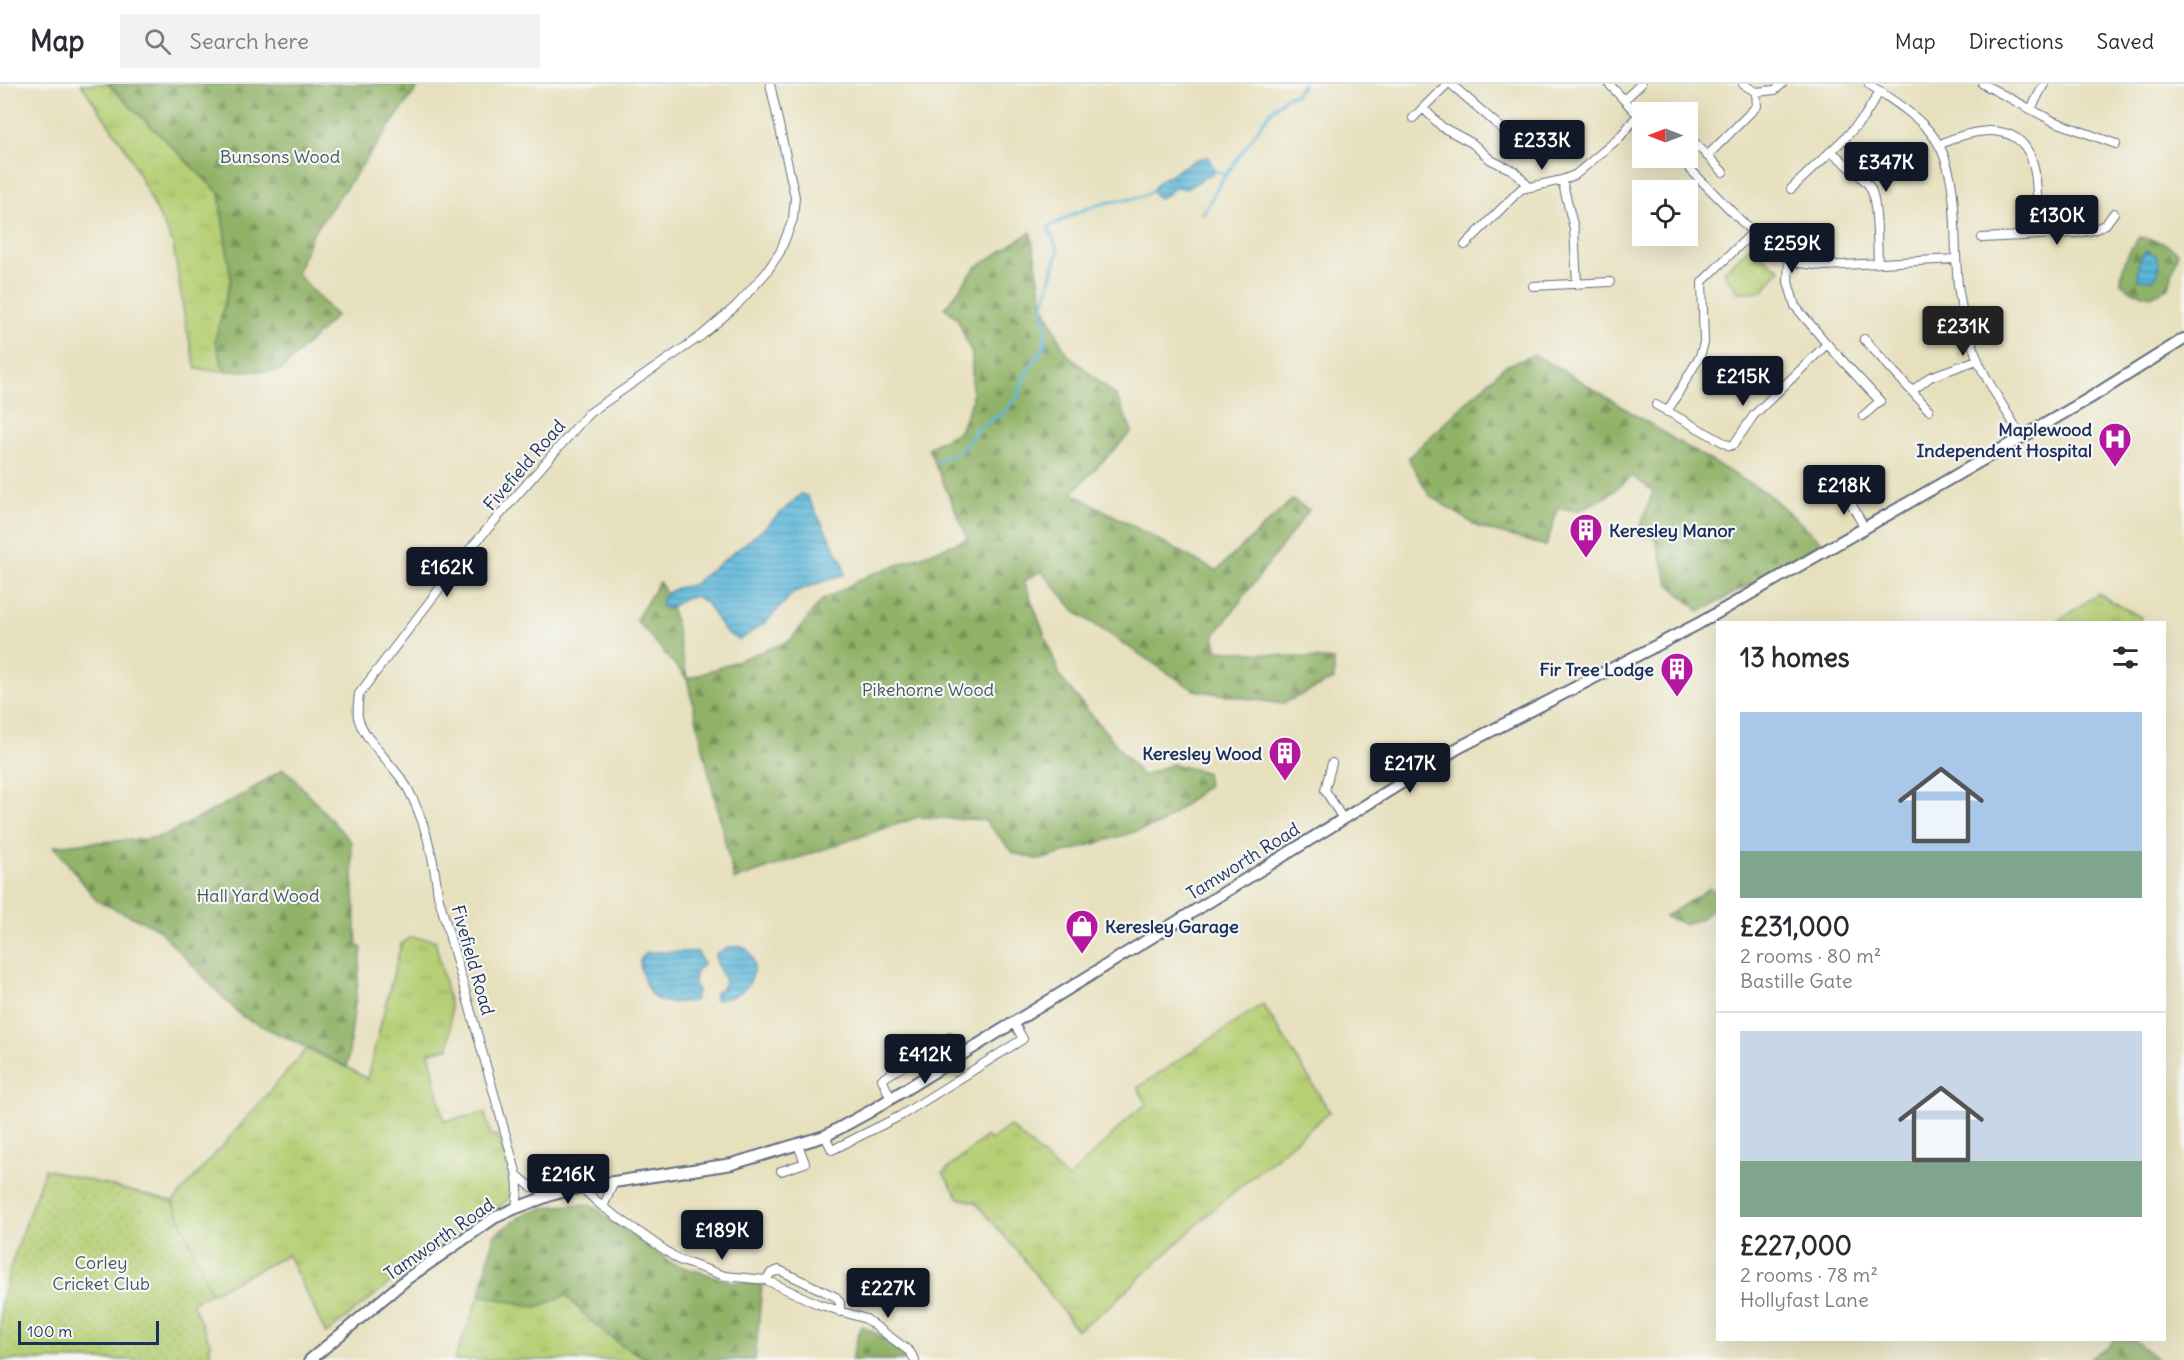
<!DOCTYPE html>
<html lang="en">
<head>
<meta charset="utf-8">
<style>
  body { margin:0; font-family:Delius,sans-serif; background:#f2f2f3; color:#2b2b33; height:100vh; display:flex; flex-direction:column; font-size:22px; white-space:nowrap }
  * { box-sizing:border-box; margin:0 }
  p { font-size:20px; color:#7c7c81 }
  .icon { flex:none; width:33px; height:33px; fill:none; stroke:currentColor; stroke-width:2; stroke-linecap:round; stroke-linejoin:round }
  .map { position:relative; flex:1; overflow:hidden }
  .panel { position:absolute; left:1716px; top:537px; width:450px; height:720px; display:flex; flex-direction:column; background:#fff; border-radius:0px; box-shadow:0 6px 24px #0002 }
  .panel>* { flex:none }
  .needle { width:39px; rotate:270deg }
  .tools { position:absolute; left:1632px; top:18px; display:grid; gap:12px }
  .tools a { display:grid; place-items:center; width:66px; height:66px; border-radius:0px; background:#fff; box-shadow:0 6px 24px #0002; font-size:30px }
  .scale { position:absolute; left:18px; bottom:15px; width:141px; box-sizing:border-box; padding-left:6px; border:3px solid #1b2f5e; border-top:0; font-size:16px; line-height:21px; white-space:nowrap; color:#1b2f5e; -webkit-text-stroke:4px #f6f6f2; paint-order:stroke }
  .price { position:absolute; translate:-50% -51px; padding:0 14px; border-radius:6px; background:#111827; color:#fff; font-size:20px; line-height:39px; filter:drop-shadow(0 2px 3px #0008) }
  .price::after { content:''; position:absolute; left:50%; top:36px; width:18px; height:14px; margin-left:-9px; background:inherit; clip-path:polygon(0 0,100% 0,50% 100%) }
  .price.on { background:#222; color:#fff }
  ul { padding:0; list-style:none }
  li { display:grid; align-content:center; gap:12px; height:318px; padding:0 24px }
  li+li { border-top:2px solid #e1e1e2 }
  li span { display:grid; place-items:center; height:186px; border-radius:0px; color:#555 }
  li>.icon { margin-inline-start:auto }
  span .icon { width:108px; height:108px; fill:#fffc; stroke-width:1 }
  li b { font-size:26px }
  h2 { display:flex; justify-content:space-between; align-items:center; height:72px; padding:0 24px; font-size:26px }
  header { display:flex; align-items:center; gap:36px; box-sizing:border-box; height:84px; padding:0 30px; background:#fff; border-bottom:2px solid #e1e1e2 }
  header strong { font-size:28px }
  nav { display:flex; gap:33px; margin-inline-start:auto; font-size:21px }
  .search { width:420px; height:54px; background:#f2f2f3; display:flex; align-items:center; gap:15px; box-sizing:border-box; padding:0 21px; border-radius:0px; color:#7c7c81; font-size:22px }
  .map>svg:first-child { display:block }
  .grass { fill:url(#grass-tufts); stroke:#687f6a; stroke-width:1.5 }
  .forest { fill:url(#forest-firs); stroke:#567062; stroke-width:1.5 }
  .park { fill:url(#park-dots); stroke:#687f6a; stroke-width:1.5 }
  .water { fill:url(#water-rules); stroke:#3b739c; stroke-width:1.5 }
  .lines { fill:none; stroke-linecap:round; stroke-linejoin:round }
  .stream { stroke:#5bb7d9; stroke-width:3 }
  .minor-casing { stroke:#626d7f; stroke-width:10 }
  .secondary-casing { stroke:#626d7f; stroke-width:14 }
  .minor { stroke:#fff; stroke-width:8 }
  .secondary { stroke:#fff; stroke-width:10 }
  .labels { text-anchor:middle; dominant-baseline:central; stroke-width:4.5; stroke-linejoin:round; paint-order:stroke }
  .park-label { font-size:18px; fill:#425764; stroke:#f6f6f2 }
  .poi-label { font-size:18px; font-weight:bold; fill:#1b2f5e; stroke:#f6f6f2; text-anchor:end }
  .street-label { font-size:18px; fill:#1b2f5e; stroke:#f6f6f2 }
</style>
</head>
<body>
<header>
<strong>Map</strong>
<div class="search"><svg class="icon" aria-label="search" viewBox="0 0 24 24"><circle cx="10" cy="10" r="6"/><path d="M15 15l6 6"/></svg>Search here</div>
<nav><a>Map</a><a>Directions</a><a>Saved</a></nav>
</header>
<div class="map">
<svg width="2184" height="1276" viewBox="0 0 2184 1276">
  <defs>
    <pattern id="grass-tufts" width="24" height="20" patternUnits="userSpaceOnUse" patternTransform="scale(1.5)"><rect width="24" height="20" fill="#b6cf75"/><path d="M3 7l-1-3M5 7V3M7 7l1-3M15 17l-1-3M17 17v-4M19 17l1-3" fill="none" stroke="#9cb268"/></pattern>
    <pattern id="forest-firs" width="22" height="20" patternUnits="userSpaceOnUse" patternTransform="scale(1.5)"><rect width="22" height="20" fill="#90b266"/><path d="M5 1l3.5 6h-7zM16 11l3.5 6h-7z" fill="#759157"/></pattern>
    <pattern id="park-dots" width="8" height="8" patternUnits="userSpaceOnUse" patternTransform="scale(1.5)"><rect width="8" height="8" fill="#b6cf75"/><path d="M2 2h.1M6 6h.1" fill="none" stroke="#9cb268" stroke-width="1.8" stroke-linecap="round"/></pattern>
    <pattern id="water-rules" width="6" height="5" patternUnits="userSpaceOnUse" patternTransform="scale(1.5)"><rect width="6" height="5" fill="#5bb7d9"/><path d="M0 2.5h6" fill="none" stroke="#4a95b3"/></pattern>
  </defs>
  <rect width="100%" height="100%" fill="#f6f6f2"/>
  <filter id="ink" filterUnits="userSpaceOnUse"><feTurbulence type="fractalNoise" baseFrequency=".0167" numOctaves="2"/><feDisplacementMap in="SourceGraphic" scale="12" xChannelSelector="R" yChannelSelector="G"/><feConvolveMatrix kernelMatrix="1 2 1 2 8 2 1 2 1" color-interpolation-filters="sRGB"/></filter>
  <filter id="wash" filterUnits="userSpaceOnUse"><feTurbulence type="fractalNoise" baseFrequency=".008" numOctaves="4" result="noise"/><feDisplacementMap in="SourceGraphic" scale="24" xChannelSelector="R" yChannelSelector="G"/><feGaussianBlur stdDeviation="1.35" result="paint"/><feColorMatrix in="noise" values="0 0 0 0 0 0 0 0 0 0 0 0 0 0 0 0 0 1.4 0 .05"/><feComposite in="paint" operator="in"/></filter>
  <g filter="url(#wash)">
    <rect width="100%" height="100%" fill="#e7e0bd"/>
    <!-- grass -->
    <path class="grass" d="M81,0H108L219,109L231,194L215,257L225,287L196,285L186,241L173,160L126,65Z
      M2098,510L2141,533L2139,538H2056Z
      M411,853L435,856L451,925L449,964L429,968L444,1037L485,1029L491,1052L498,1051L512,1102L508,1116L402,1189L326,1250L288,1171L211,1209L173,1118L307,965L347,983L367,995L401,860Z
      M1263,920L1330,1028L1218,1121L1109,1223L1077,1246L1019,1169L975,1118L959,1114L943,1089L986,1052L991,1056L1010,1042L1068,1095L1132,1031L1147,1020L1137,1004Z
      M480,1211L537,1223L566,1211C587,1235 623,1268 654,1276H454Z"/>
    <!-- forest -->
    <path class="forest" d="M108,0H420L312,151L297,189L336,232L280,287H225L215,257L231,194L219,109Z
      M1031,148L1043,220L1066,269L1117,313L1132,347L1072,409L1216,487L1292,416L1309,426L1214,552L1218,566L1334,576V595L1282,620L1194,606L1077,529L1041,487L1024,497L1061,594L1142,692L1173,680L1206,688L1208,701L1161,740L1040,776L1014,769L984,736L918,733L734,796L687,595L636,536L659,498C676,517 679,570 688,595L790,557L821,517L867,492L968,455L928,364L960,347L972,317V270L957,234L945,224L975,184Z
      M2139,153L2164,159L2178,168L2169,203L2151,212L2131,207L2121,199C2121,181 2128,167 2139,153Z
      M1534,271L1566,288L1677,357L1768,410L1823,459L1700,528L1669,500L1655,455L1638,450L1653,407L1632,392L1609,411L1580,426L1558,425L1546,462L1478,443L1429,411L1408,374L1505,282Z
      M283,685L292,692L351,758L357,860L362,864L347,983L241,932L157,844L97,817L54,762L82,759L147,755L166,751L246,709Z
      M1710,804L1717,809V822L1700,835L1684,840L1665,833Z
      M592,1120L606,1133L673,1180L733,1198L762,1200L755,1276H654C621,1268 588,1235 566,1211L537,1223L480,1211L494,1151L526,1129L554,1122Z
      M861,1242C879,1250 895,1260 906,1276H851Z
      M2113,1256H2134L2158,1276H2088C2097,1266 2107,1270 2113,1256Z"/>
    <!-- park -->
    <path class="park" d="M1751,161L1770,179L1780,185L1763,207L1738,208L1723,188Z
      M45,1085L173,1118L211,1209L192,1218L210,1259V1276H0V1223L12,1178Z"/>
    <!-- water -->
    <path class="water" d="M1208,73L1216,87L1186,105L1176,103L1166,111L1158,114L1152,107L1160,96L1197,75Z
      M2146,166L2156,171L2159,186L2154,196L2139,195C2136,183 2138,176 2146,166Z
      M801,410L807,412L842,477L845,490L794,508L767,537L740,556L726,549L707,520L695,512L684,515L667,525L661,521L663,512L676,504L692,501L761,447Z
      M742,862C761,874 756,898 738,910C732,914 723,915 715,916V909C733,899 721,892 717,880C716,877 716,873 716,870L729,863Z
      M647,868H698L703,881C695,886 694,891 694,901L698,906L694,917C670,919 652,924 644,895C642,889 640,883 640,876Z"/>
    <g class="lines">
      <!-- stream -->
      <path class="stream" d="M1216,87L1226,91
        M1203,130L1219,101L1270,28L1286,13L1296,10L1303,0
        M937,377L961,366L977,345L1001,330L1018,314L1024,292L1044,263L1047,241L1042,227L1058,167L1048,143C1065,135 1083,124 1101,120C1122,114 1132,119 1152,107"/>
    </g>
  </g>
  <g filter="url(#ink)">
    <g class="lines">
      <!-- minor casing -->
      <g class="minor-casing">
        <path id="minor" d="M1451,0L1507,49
          M1609,0L1642,35
          M1743,0L1756,8L1775,6L1782,0
          M1869,0C1890,15 1914,29 1930,48C1964,88 1951,159 1959,208C1962,230 1969,253 1977,274C1986,298 2009,330 2022,354
          M1983,0L2053,37L2116,60
          M1624,16L1641,0
          M1423,24L1442,43L1472,59L1491,76L1514,87L1528,102
          M2031,25L2044,0
          M1413,34L1447,0
          M1693,57L1723,88
          M1939,61C1956,52 1970,48 1988,47C2046,46 2036,110 2037,150
          M1831,67C1842,77 1862,92 1870,103C1878,116 1877,162 1878,179
          M1707,72L1757,22L1756,8
          M1679,74L1762,158L1783,172L1799,179L1824,182L1956,175
          M1562,96L1574,145L1577,200
          M1791,105L1847,52L1864,33L1880,7
          M1982,154L2077,149L2094,146L2106,140L2114,129
          M1465,161L1521,105L1562,96L1575,91L1619,54L1638,31
          M1789,174L1788,198L1795,222L1827,260L1880,317L1863,332
          M1533,202L1610,198
          M1864,255L1929,326
          M1912,307L1930,293L1977,276
          M1656,321L1730,362L1734,360L1754,331L1827,260
          M1667,328L1700,272L1704,259L1702,198L1752,149
          M1845,408L1865,445
          M1332,679L1325,706L1343,735
          M891,1015L882,995L950,953L959,972
          M825,1052L832,1066L900,1032L1023,955L1014,939
          M781,1087L805,1079L798,1061
          M517,1091L530,1102L551,1111
          M581,1103L603,1123L679,1176L725,1192L766,1196L818,1220L866,1235L909,1267L915,1276
          M603,1123L614,1098
          M516,1124L518,1106L517,1091L438,811C434,774 426,739 408,705C397,684 362,654 358,633C357,626 358,618 359,610L469,466L588,330L701,252L736,222L766,189L780,168L793,135L795,113L770,0
          M766,1196L771,1189L779,1186L836,1213L840,1219V1228"/>
      </g>
      <!-- secondary casing -->
      <g class="secondary-casing">
        <path id="secondary" d="M310,1276L408,1194L494,1134L516,1124L551,1111L581,1103L732,1080L825,1052L869,1028L1458,664L1698,540L2090,314L2184,255"/>
      </g>
      <!-- minor -->
      <use href="#minor" class="minor"/>
      <!-- secondary -->
      <use href="#secondary" class="secondary"/>
    </g>
  </g>
  <!-- icons -->
  <defs>
    <g id="hospital-pin" transform="scale(1.725)"><path d="M0 17L-7.5 6A9.5 9.5 0 1 1 7.5 6Z" fill="#b5179e" stroke="#f6f6f2"/><path d="M-5-5h3v3.5h4V-5h3V5h-3V1.5h-4V5h-3Z" fill="#fff"/></g>
    <g id="building-pin" transform="scale(1.725)"><path d="M0 17L-7.5 6A9.5 9.5 0 1 1 7.5 6Z" fill="#b5179e" stroke="#f6f6f2"/><path d="M-4-6H4V6H1V3H-1V6H-4ZM-2.5-4.3h1.7v1.8h-1.7ZM.8-4.3h1.7v1.8H.8ZM-2.5-1h1.7V.8h-1.7ZM.8-1h1.7V.8H.8Z" fill="#fff"/></g>
    <g id="shop-pin" transform="scale(1.725)"><path d="M0 17L-7.5 6A9.5 9.5 0 1 1 7.5 6Z" fill="#b5179e" stroke="#f6f6f2"/><path d="M-5-2.5h2.3a2.7 3.5 0 0 1 5.4 0H5L5.5 6h-11ZM-1.5-2.5h3a1.5 2.3 0 0 0-3 0Z" fill="#fff"/></g>
  </defs>
  <g fill-rule="evenodd">
    <use href="#hospital-pin" x="2115" y="355"/>
    <use href="#building-pin" x="1586" y="446"/>
    <use href="#building-pin" x="1677" y="585"/>
    <use href="#building-pin" x="1285" y="669"/>
    <use href="#shop-pin" x="1082" y="842"/>
  </g>
  <g class="labels">
    <!-- park labels -->
    <g class="park-label">
      <text x="280" y="72">Bunsons Wood</text>
      <text x="928" y="605">Pikehorne Wood</text>
      <text x="258" y="811">Hall Yard Wood</text>
      <text x="101" y="1178">Corley<tspan x="101" dy="21">Cricket Club</tspan></text>
    </g>
    <!-- poi labels -->
    <g class="poi-label">
      <text x="2092" y="345">Maplewood<tspan x="2092" dy="21">Independent Hospital</tspan></text>
      <text x="1609" y="446" text-anchor="start">Keresley Manor</text>
      <text x="1654" y="585">Fir Tree Lodge</text>
      <text x="1262" y="669">Keresley Wood</text>
      <text x="1105" y="842" text-anchor="start">Keresley Garage</text>
    </g>
    <!-- street labels -->
    <g class="street-label">
      <text transform="translate(524 381) rotate(-49)">Fivefield Road</text>
      <text transform="translate(1243 777) rotate(-32)">Tamworth Road</text>
      <text transform="translate(473 876) rotate(74)">Fivefield Road</text>
      <text transform="translate(439 1155) rotate(-35)">Tamworth Road</text>
    </g>
  </g>
</svg>
<div class="tools">
<a><svg class="needle" viewBox="-14 -14 28 28"><path d="M0-13l5 13h-10z" fill="#e53935"/><path d="M0 13l5-13h-10z" fill="#7c7c81"/></svg></a>
<a><svg class="icon" aria-label="locate" viewBox="0 0 24 24"><circle cx="12" cy="12" r="6"/><path d="M12 2v4M12 18v4M2 12h4M18 12h4"/></svg></a>
</div>
<div class="scale">100 m</div>
<b class="price" style="left:1542px;top:87px">£233K</b>
<b class="price" style="left:1886px;top:109px">£347K</b>
<b class="price" style="left:2057px;top:162px">£130K</b>
<b class="price" style="left:1792px;top:190px">£259K</b>
<b class="price on" style="left:1963px;top:273px">£231K</b>
<b class="price" style="left:1743px;top:323px">£215K</b>
<b class="price" style="left:1844px;top:432px">£218K</b>
<b class="price" style="left:447px;top:514px">£162K</b>
<b class="price" style="left:1410px;top:710px">£217K</b>
<b class="price" style="left:925px;top:1001px">£412K</b>
<b class="price" style="left:568px;top:1121px">£216K</b>
<b class="price" style="left:722px;top:1177px">£189K</b>
<b class="price" style="left:888px;top:1235px">£227K</b>
<section class="panel">
<h2>13 homes<svg class="icon" aria-label="filters" viewBox="0 0 24 24"><path d="M4 7h16M4 17h16"/><circle cx="9" cy="7" r="2"/><circle cx="15" cy="17" r="2"/></svg></h2>
<ul>
<li><span style="background:linear-gradient(#a9c7e8 75%,#7fa58c 0)"><svg class="icon" aria-label="home" viewBox="0 0 24 24"><path d="M3 11l9-7 9 7M6 9v11h12V9"/></svg></span><div><b>£231,000</b><p>2 rooms · 80 m²</p><p>Bastille Gate</p></div></li>
<li><span style="background:linear-gradient(#c9d6e8 70%,#7fa58c 0)"><svg class="icon" aria-label="home" viewBox="0 0 24 24"><path d="M3 11l9-7 9 7M6 9v11h12V9"/></svg></span><div><b>£227,000</b><p>2 rooms · 78 m²</p><p>Hollyfast Lane</p></div></li>
</ul>
</section>
</div>
</body>
</html>
